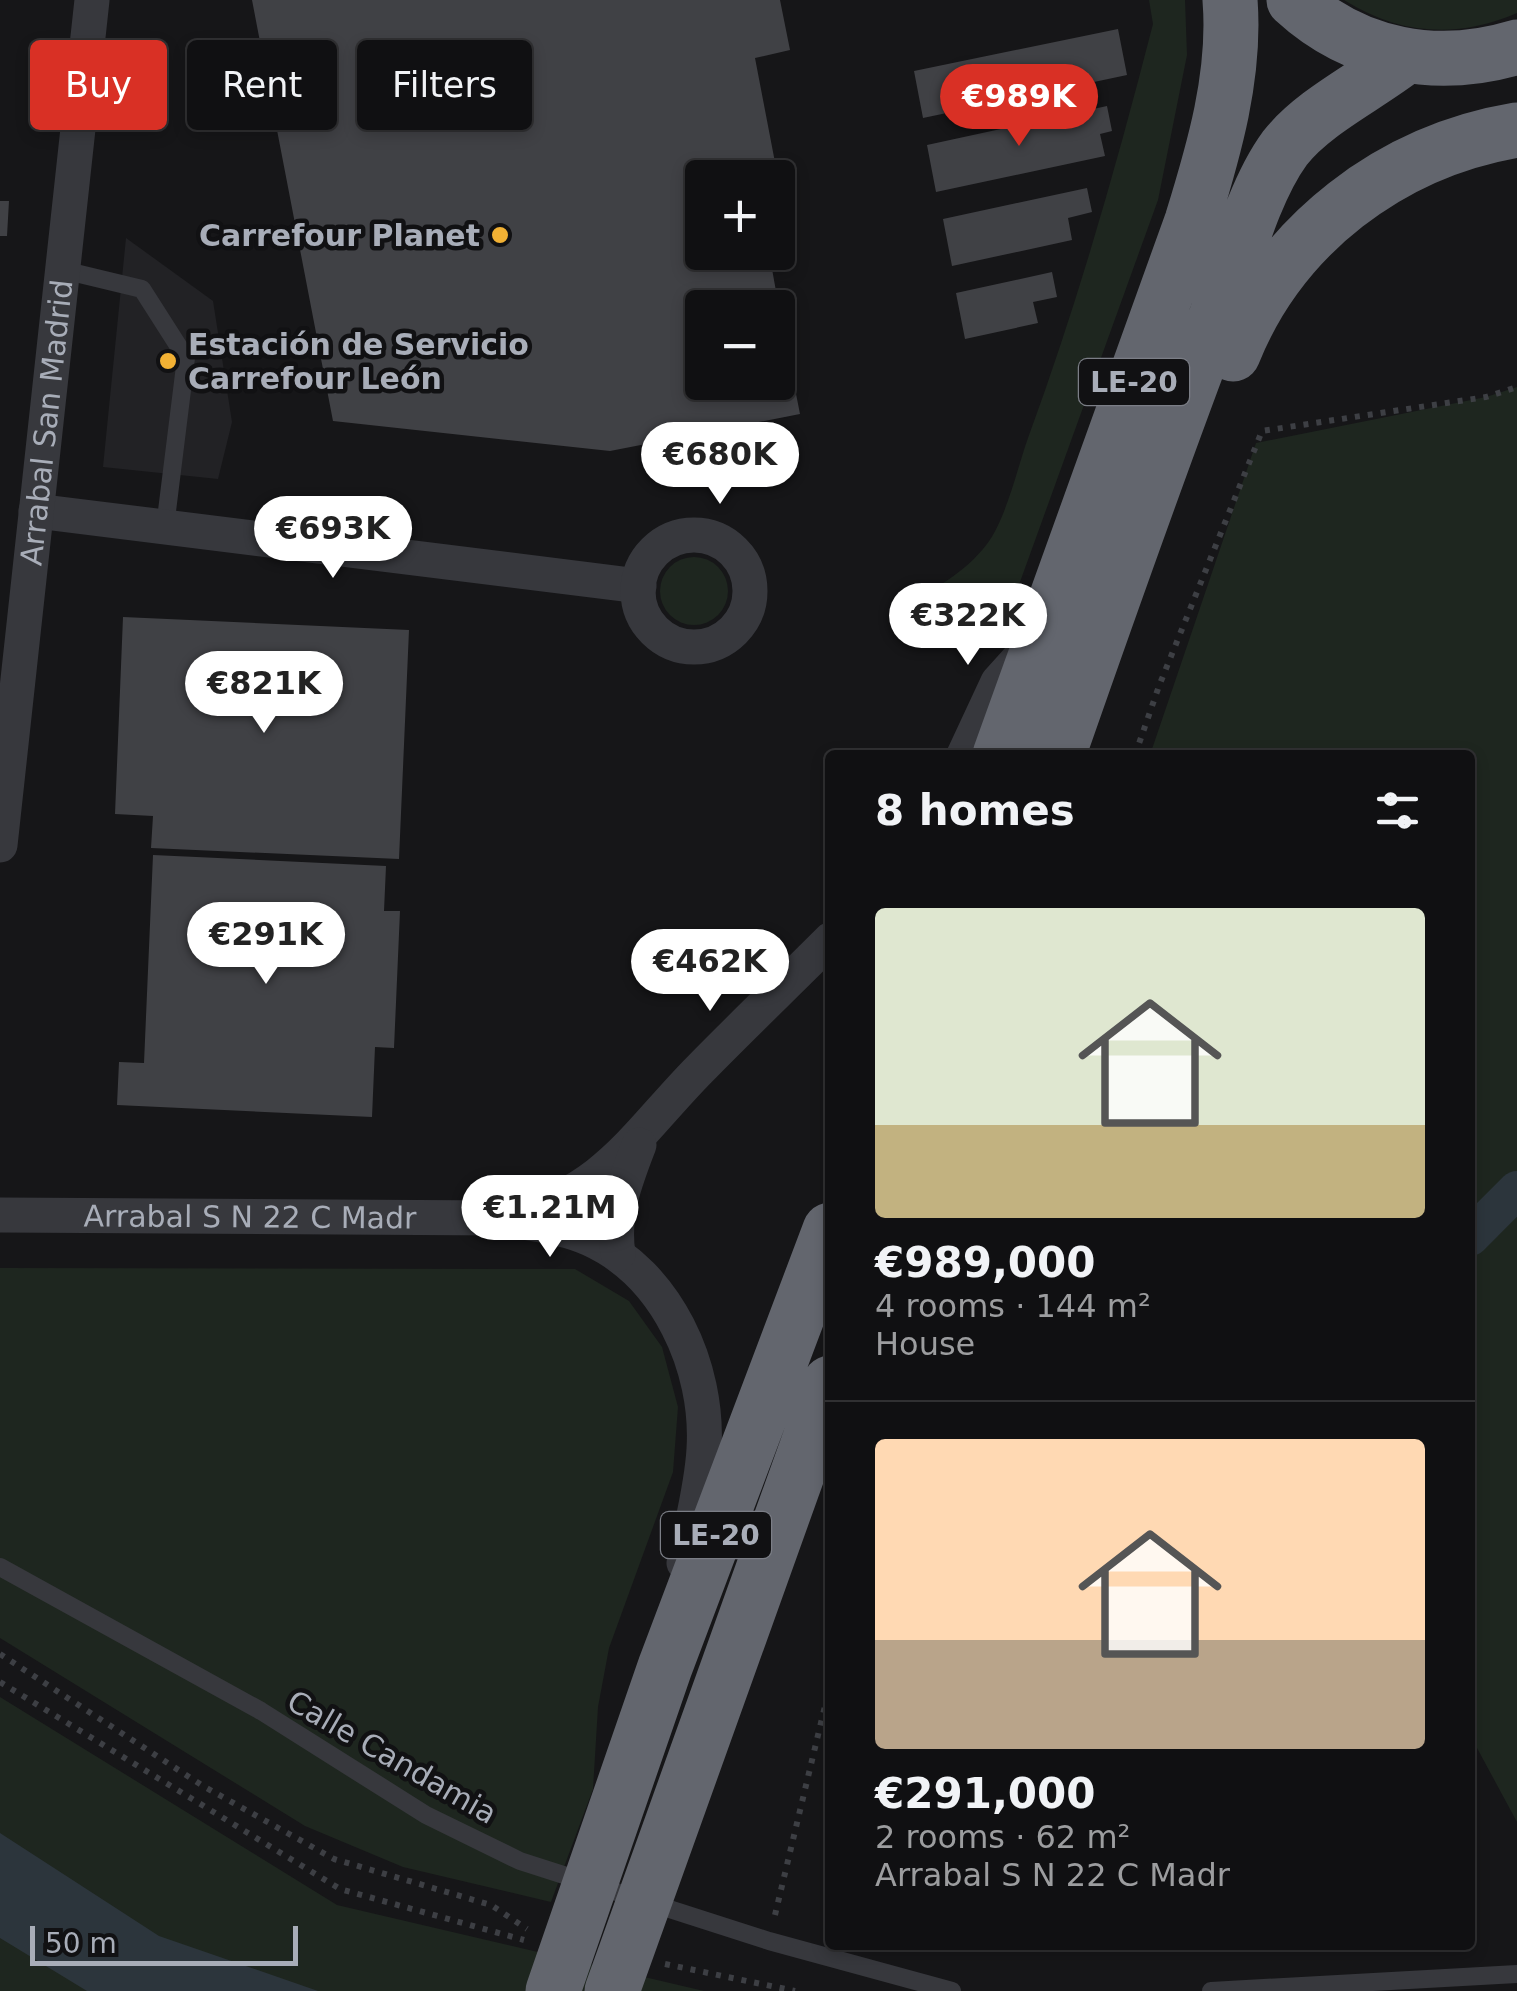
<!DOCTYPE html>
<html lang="en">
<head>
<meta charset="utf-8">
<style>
  body { margin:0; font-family:"DejaVu Sans",sans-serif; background:#19191b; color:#f1f3f6; height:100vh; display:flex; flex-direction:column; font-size:38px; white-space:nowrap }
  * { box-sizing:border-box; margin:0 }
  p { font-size:32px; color:#9c9d9f }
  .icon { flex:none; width:55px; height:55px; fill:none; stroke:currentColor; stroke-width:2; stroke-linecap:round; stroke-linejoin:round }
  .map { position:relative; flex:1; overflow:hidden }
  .details { position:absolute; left:825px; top:750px; width:650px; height:1200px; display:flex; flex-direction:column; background:#101012; border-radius:10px; box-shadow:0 5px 15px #0003,0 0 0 2px #303032 }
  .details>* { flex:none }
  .banner { position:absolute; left:30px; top:40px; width:645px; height:90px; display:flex; gap:20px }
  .buttons { position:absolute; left:685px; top:160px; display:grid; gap:20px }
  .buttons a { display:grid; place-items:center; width:110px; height:110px; border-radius:10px; background:#101012; box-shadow:0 5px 15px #0003,0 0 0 2px #303032; font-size:50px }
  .scale { position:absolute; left:30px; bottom:25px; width:268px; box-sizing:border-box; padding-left:10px; border:5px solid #a8adb8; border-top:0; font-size:28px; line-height:35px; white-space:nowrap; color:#a8adb8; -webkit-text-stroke:8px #111113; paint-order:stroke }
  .price { position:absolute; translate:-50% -85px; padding:0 22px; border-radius:35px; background:#fff; color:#222; font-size:32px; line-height:65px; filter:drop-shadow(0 2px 5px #0008) }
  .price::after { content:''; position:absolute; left:50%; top:60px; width:30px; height:22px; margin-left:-15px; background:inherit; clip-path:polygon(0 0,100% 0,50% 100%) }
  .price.current { background:#d93025; color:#fff }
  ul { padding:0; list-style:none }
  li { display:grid; align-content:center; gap:20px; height:530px; padding:0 50px }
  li+li { border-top:2px solid #303032 }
  li span { display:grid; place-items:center; height:310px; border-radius:10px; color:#555 }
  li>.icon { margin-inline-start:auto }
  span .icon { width:180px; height:180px; fill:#fffc; stroke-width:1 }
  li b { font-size:42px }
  h2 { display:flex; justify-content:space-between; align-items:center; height:120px; padding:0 50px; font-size:42px }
  .chip { padding:0 35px; border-radius:10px; background:#101012; box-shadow:0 5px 15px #0003,0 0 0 2px #303032; font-size:35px; line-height:90px }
  .chip.current { background:#d93025; color:#fff }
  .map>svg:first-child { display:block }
  .built { fill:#222225 }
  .green { fill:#1e261f }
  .water { fill:#2c353c }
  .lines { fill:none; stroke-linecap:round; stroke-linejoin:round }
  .canal { stroke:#2c353c; stroke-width:38 }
  .building { fill:#404145 }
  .path { stroke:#3d3f44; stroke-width:6; stroke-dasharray:5 8; stroke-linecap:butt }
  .lane { stroke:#37383d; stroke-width:18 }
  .street { stroke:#37383d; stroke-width:35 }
  .highway { stroke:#63666e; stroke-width:55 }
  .poi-dot { fill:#f2b134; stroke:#111113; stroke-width:4 }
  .labels { text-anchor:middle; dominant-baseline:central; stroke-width:9; stroke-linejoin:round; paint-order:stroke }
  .shield { fill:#111113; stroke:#7b7e86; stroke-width:2.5 }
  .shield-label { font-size:28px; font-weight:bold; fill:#a8adb8 }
  .poi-label { font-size:30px; font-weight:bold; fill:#a8adb8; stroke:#111113; text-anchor:end }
  .street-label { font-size:30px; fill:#a8adb8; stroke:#111113 }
</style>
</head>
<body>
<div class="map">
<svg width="1517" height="1991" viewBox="0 0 1517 1991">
  <rect width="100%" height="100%" fill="#161618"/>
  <!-- built -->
  <path class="built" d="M126,238L213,301L232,422L218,479L103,467Z"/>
  <!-- green -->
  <path class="green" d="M1149,0H1185L1187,55L1158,200L1020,582L978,637L902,606C934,589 964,574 987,544C1006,519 1017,469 1028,438C1078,302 1117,164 1153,24Z
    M1344,0H1517V13C1457,39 1400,35 1344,0Z
    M1517,387V1822L1470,1735V755H1150L1256,443L1486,397Z
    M660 591a34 34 0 1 1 68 0a34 34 0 1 1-68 0Z
    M0,1268L575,1269L629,1301L662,1347L678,1407L673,1472L609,1648L598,1707L593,1789L551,1902L403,1867L305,1826L0,1638Z
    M0,1697L337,1905L704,1991H0Z"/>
  <!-- water -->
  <path class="water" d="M0,1833L159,1936L318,1991H87L0,1938Z"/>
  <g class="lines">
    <!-- canal -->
    <path class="canal" d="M1470,1237L1517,1190"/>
  </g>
  <!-- building -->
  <path class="building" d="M252,0H780L790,50L755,58L778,178H702V252H769L779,308H702V382H778L779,308L800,414L610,451L333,421Z
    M1118,29L1127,75L923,118L914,71Z
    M1107,106L1112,131L1100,134L1105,156L936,192L927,145Z
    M778,184L785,214L778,217Z
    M1087,188L1092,212L1068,218L1072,240L952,266L943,219Z
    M0,201H9L7,236H0Z
    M1052,272L1057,297L1033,302L1038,323L965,339L956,293Z
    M123,617L409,630L399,859L151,848L153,816L115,814Z
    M153,855L386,866L384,911H400L394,1048L375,1047L372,1117L117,1105L119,1062L144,1063Z"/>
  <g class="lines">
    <!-- path -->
    <path class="path" d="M1135,755L1159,686L1262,431L1486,397L1517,387
      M0,1654L203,1786L334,1859L491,1905L527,1929
      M0,1682L340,1889L524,1940
      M775,1915L830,1685
      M665,1964L795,1991"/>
    <!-- lane -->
    <path class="lane" d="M63,270L142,289L186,358L165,527
      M0,1567L261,1711L426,1815L520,1861L769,1941L952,1991
      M1211,1991L1517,1974"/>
    <!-- street -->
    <g class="street">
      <path d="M36,511L639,586"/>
      <circle cx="694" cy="591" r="56"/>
      <path d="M964,755L998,682L1025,652"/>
      <path id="s1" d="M0,845L92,0"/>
      <path id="s2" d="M0,1215L500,1218C530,1224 562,1226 590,1239C667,1274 709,1367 704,1449C702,1487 691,1526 684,1563"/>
      <path d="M510,1216C605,1193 636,1134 699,1070C742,1026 786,984 830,940"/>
      <path d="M618,1254C612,1215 625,1181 639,1145"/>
    </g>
    <!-- highway -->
    <path class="highway" d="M1294,0C1356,57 1438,71 1517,47
      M1233,354C1281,234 1391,151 1517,130
      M1000,755L1192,221C1214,150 1236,75 1230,0
      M1058,755C1109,609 1161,462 1216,317C1235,265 1252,193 1285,148C1314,111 1368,86 1406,56
      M553,1991L665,1667L830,1230
      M612,1991L830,1383"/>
  </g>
  <!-- markers -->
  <g class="poi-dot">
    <circle cx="500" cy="235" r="10"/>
    <circle cx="168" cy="361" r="10"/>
  </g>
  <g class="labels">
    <!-- shield labels -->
    <g class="shield">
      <rect x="1079" y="359" width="110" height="46" rx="8"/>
      <rect x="661" y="1512" width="110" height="46" rx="8"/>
    </g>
    <g class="shield-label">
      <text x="1134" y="382">LE-20</text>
      <text x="716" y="1535">LE-20</text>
    </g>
    <!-- poi labels -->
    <g class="poi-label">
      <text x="480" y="235">Carrefour Planet</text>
      <text x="188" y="344" text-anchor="start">Estación de Servicio<tspan x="188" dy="34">Carrefour León</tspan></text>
    </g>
    <!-- street labels -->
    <g class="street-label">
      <text stroke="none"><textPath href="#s1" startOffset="425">Arrabal San Madrid</textPath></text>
      <text stroke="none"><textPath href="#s2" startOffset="250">Arrabal S N 22 C Madr</textPath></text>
      <text transform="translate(392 1757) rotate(30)">Calle Candamia</text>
    </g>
  </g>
</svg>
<div class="buttons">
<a>+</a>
<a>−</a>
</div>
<div class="scale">50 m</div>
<b class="price current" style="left:1019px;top:149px">€989K</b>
<b class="price" style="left:720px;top:507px">€680K</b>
<b class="price" style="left:333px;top:581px">€693K</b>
<b class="price" style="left:968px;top:668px">€322K</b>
<b class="price" style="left:264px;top:736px">€821K</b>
<b class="price" style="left:266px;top:987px">€291K</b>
<b class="price" style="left:710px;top:1014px">€462K</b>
<b class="price" style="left:550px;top:1260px">€1.21M</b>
<div class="banner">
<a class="chip current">Buy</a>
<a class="chip">Rent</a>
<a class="chip">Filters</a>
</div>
<section class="details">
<h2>8 homes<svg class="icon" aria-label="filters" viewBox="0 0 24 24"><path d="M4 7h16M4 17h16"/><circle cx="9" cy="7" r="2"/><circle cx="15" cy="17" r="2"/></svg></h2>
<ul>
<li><span style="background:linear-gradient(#dfe7d0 70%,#c2b280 0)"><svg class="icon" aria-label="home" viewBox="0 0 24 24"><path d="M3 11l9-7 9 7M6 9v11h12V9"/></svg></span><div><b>€989,000</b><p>4 rooms · 144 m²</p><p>House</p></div></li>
<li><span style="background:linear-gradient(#ffd9b3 65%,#b9a48a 0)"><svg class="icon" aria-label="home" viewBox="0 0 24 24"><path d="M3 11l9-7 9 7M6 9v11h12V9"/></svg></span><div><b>€291,000</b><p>2 rooms · 62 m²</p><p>Arrabal S N 22 C Madr</p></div></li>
</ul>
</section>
</div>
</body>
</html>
